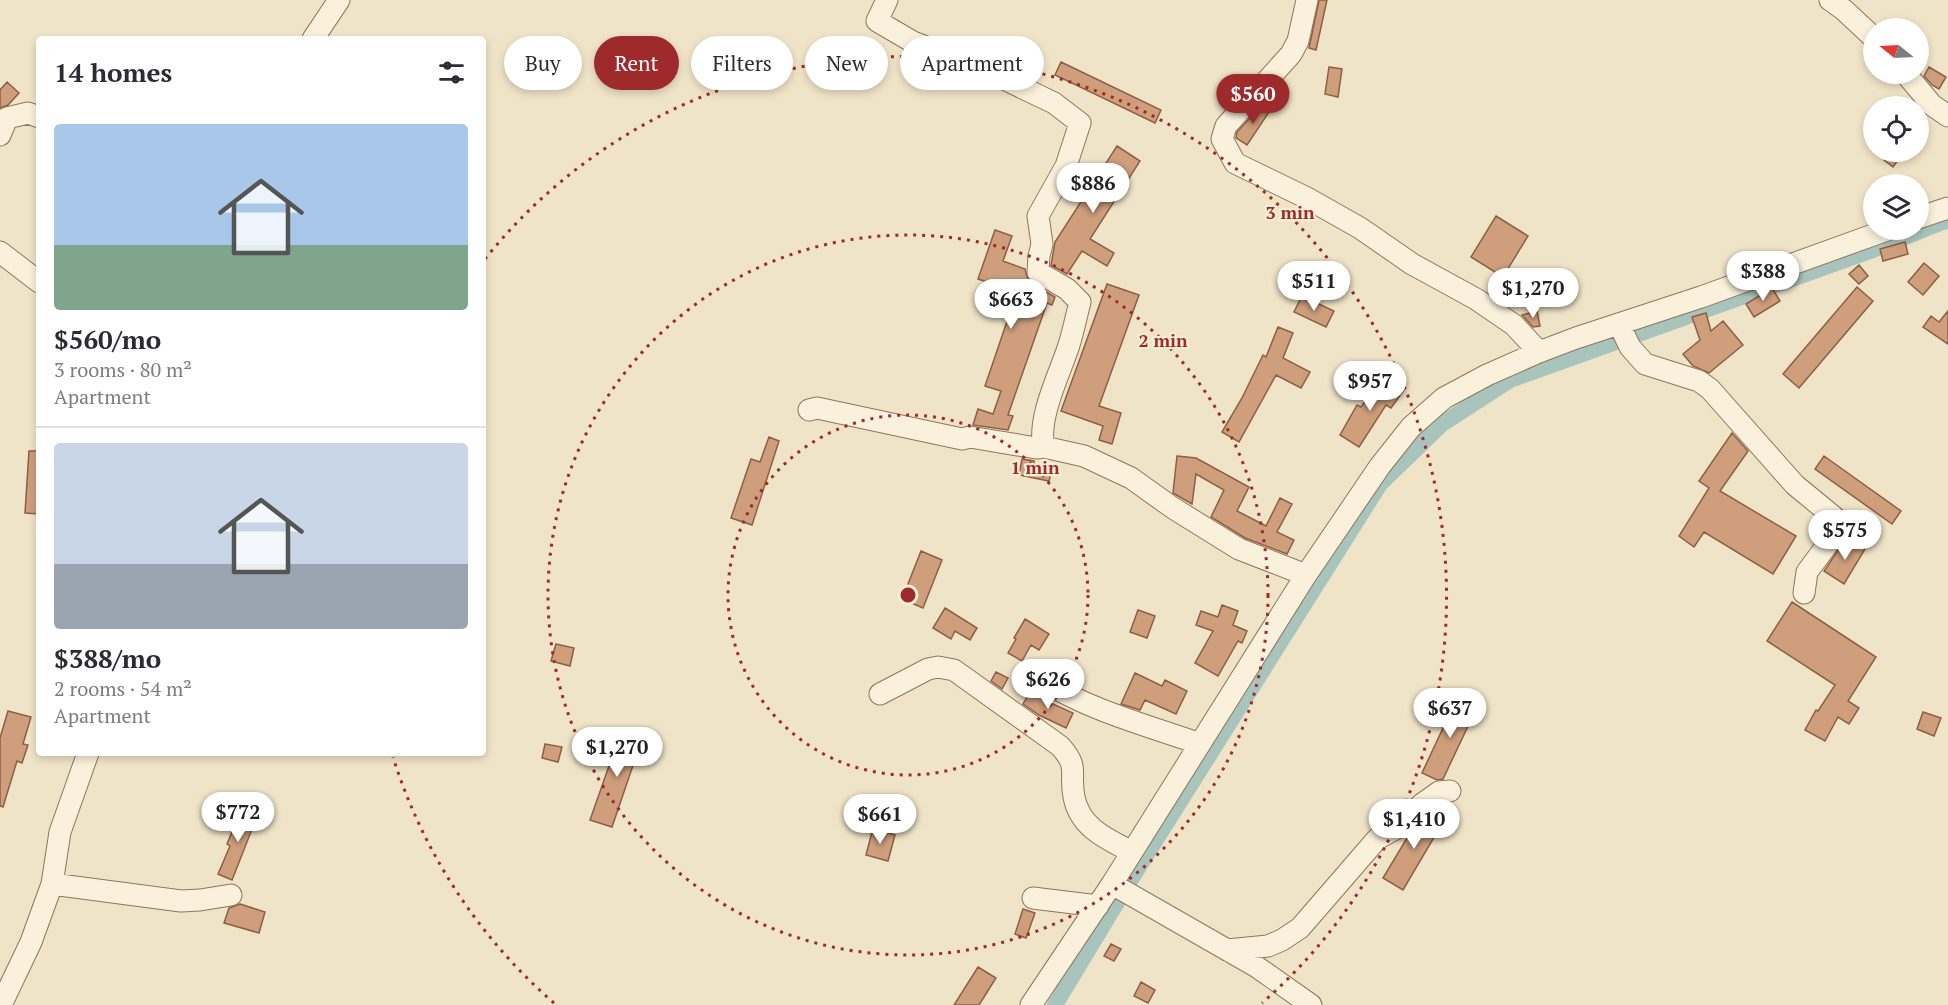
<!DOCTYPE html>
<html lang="en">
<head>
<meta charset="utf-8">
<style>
  body { margin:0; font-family:"PT Serif",serif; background:#f2f2f3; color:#2b2b33; height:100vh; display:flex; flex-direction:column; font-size:22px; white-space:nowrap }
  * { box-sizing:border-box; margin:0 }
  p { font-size:20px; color:#7c7c81 }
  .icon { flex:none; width:33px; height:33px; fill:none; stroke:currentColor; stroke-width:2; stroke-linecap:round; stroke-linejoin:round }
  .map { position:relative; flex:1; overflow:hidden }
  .panel { position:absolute; left:36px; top:36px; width:450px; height:720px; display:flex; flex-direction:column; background:#fff; border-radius:6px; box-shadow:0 3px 9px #0003 }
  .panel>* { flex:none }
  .banner { position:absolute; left:504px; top:36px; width:570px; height:54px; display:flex; gap:12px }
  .needle { width:39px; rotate:288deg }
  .tools { position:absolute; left:1863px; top:18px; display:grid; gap:12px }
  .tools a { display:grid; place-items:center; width:66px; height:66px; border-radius:50%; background:#fff; box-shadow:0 3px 9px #0003; font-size:30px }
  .price { position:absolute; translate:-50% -51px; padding:0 14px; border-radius:21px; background:#fff; color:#222; font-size:20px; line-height:39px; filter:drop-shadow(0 2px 3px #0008) }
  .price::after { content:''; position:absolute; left:50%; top:36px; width:18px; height:14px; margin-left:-9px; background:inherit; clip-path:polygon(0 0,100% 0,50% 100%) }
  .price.selected { background:#9e2a2b; color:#fff }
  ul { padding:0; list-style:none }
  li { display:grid; align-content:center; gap:12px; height:318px; padding:0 18px }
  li+li { border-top:2px solid #e1e1e2 }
  li span { display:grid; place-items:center; height:186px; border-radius:6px; color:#555 }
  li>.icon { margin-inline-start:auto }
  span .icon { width:108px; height:108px; fill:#fffc; stroke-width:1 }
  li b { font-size:26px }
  h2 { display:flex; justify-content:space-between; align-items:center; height:72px; padding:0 18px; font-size:26px }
  .tag { padding:0 21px; border-radius:27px; background:#fff; box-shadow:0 3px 9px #0003; font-size:21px; line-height:54px }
  .tag.selected { background:#9e2a2b; color:#fff }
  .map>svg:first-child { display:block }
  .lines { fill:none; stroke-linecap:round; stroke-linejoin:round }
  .canal { stroke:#a9c4bc; stroke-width:16 }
  .building { fill:#cf9f7d; stroke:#8d5f41; stroke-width:1.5 }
  .minor-casing { stroke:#8d765c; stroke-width:23 }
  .minor { stroke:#faf1dc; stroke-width:21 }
  .ring { fill:none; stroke:#9e2a2b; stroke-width:3; stroke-dasharray:3 6 }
  .centre { fill:#9e2a2b; stroke:#f7eed8; stroke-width:3 }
  .ring-label { font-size:18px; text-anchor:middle; font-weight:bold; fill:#9e2a2b; stroke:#f7eed8; stroke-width:4.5; stroke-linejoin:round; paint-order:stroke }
</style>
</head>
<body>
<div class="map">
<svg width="1948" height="1005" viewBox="0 0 1948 1005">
  <rect width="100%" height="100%" fill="#f0e4c8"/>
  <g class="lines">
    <!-- canal -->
    <path class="canal" d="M1055,1005L1128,884L1380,484L1442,424L1510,380L1870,251L1948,220"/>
  </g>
  <!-- building -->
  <path class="building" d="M1319,0H1327L1316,50L1309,48Z
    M1061,62L1161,110L1155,123L1055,75Z
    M1329,67L1342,69L1338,97L1325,94Z
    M1929,67L1946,77L1939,89L1932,85L1924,76Z
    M7,82L19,93L8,105L0,108V90Z
    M1264,103L1271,109L1247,145L1236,138L1237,132Z
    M1117,146L1140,161L1090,239L1114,253L1107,266L1082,251L1067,274L1051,265L1055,242Z
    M1890,152H1904L1893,167L1884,160Z
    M1496,216L1528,236L1503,277L1471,257Z
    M995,230L1012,236L1003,261L1025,269L1027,277L1031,283L1055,297L1052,305L1047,303L1008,415L1013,416L1008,430L973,425L978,409L993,414L1001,391L985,386L1017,292L978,279Z
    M1905,242L1908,254L1883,261L1880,249Z
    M1924,263L1939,276L1923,295L1908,282Z
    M1859,265L1868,276L1859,284L1849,274Z
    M1107,284L1139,295L1099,406L1121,413L1112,444L1099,440L1103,426L1061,411Z
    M1857,287L1873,301L1799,388L1783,374Z
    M1772,288L1780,301L1754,317L1746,304Z
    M1302,296L1334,311L1326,327L1294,312Z
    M1537,311L1540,326L1533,327L1522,315Z
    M1948,311V344L1923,327L1931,316L1939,322Z
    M1706,313L1711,331L1723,321L1743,345L1709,373L1693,366L1683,354L1700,340L1692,317Z
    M1278,327L1293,333L1283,358L1310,372L1301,388L1276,375L1239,442L1222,432L1242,398L1263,355L1266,357Z
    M1390,380L1404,390L1391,408L1386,405L1359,447L1340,435L1357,405L1361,407L1380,381L1387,386Z
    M1732,433L1748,451L1720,491L1796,536L1773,574L1704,532L1694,547L1679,536L1709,488L1699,481Z
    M769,437L779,441L752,525L731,518L751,459L760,462Z
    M29,451H39V514L25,513Z
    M1177,456L1196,458L1249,487L1237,511L1266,526L1280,498L1292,504L1277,532L1294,540L1287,554L1245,538L1211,517L1224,490L1196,474L1192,504L1173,493Z
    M1824,456L1901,511L1892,524L1815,469Z
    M1022,459L1034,461V464L1052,469L1049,481L1019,475Z
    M1847,537L1865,549L1844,584L1824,571Z
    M921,551L942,560L923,608L902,599Z
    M1792,602L1876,657L1848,701L1859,708L1849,724L1838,717L1825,741L1805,730L1816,710L1818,711L1835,685L1767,641Z
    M1222,605L1238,611L1233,625L1247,631L1242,643L1238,641L1218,676L1195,663L1213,631L1196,625L1201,611L1218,617Z
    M945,608L977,628L970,640L955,631L951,639L933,628Z
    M1138,610L1155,616L1147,638L1130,632Z
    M1025,619L1049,634L1039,650L1031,645L1022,661L1008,653L1016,639L1014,638Z
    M556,644L574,648L570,666L551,661Z
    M996,672L1008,678L1002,689L991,681Z
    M1135,673L1162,686L1165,680L1187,691L1176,714L1145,700L1140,710L1121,704Z
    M1031,690L1045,698L1044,700L1073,713L1066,728L1039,715L1023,704Z
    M1458,696L1478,705L1443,779L1437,780L1422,773Z
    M8,711L31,717L23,744L28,745L22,763L17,761L3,807L0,806V738Z
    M1923,712L1941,718L1934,736L1917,729Z
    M622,729L643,736L612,827L590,820Z
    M545,744L562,747L558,762L542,758Z
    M242,808L258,814L232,880L218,874L230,846L227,844Z
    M1435,810L1446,817L1403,890L1383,878L1410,833Z
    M873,828L895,835L888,861L866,855Z
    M240,904L265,912L259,933L224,923L229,908Z
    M1023,909L1035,913L1026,938L1015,934Z
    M1111,944L1121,949L1114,961L1104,956Z
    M978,967L996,978L979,1005H954Z
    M1141,982L1155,990L1148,1003L1134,996Z"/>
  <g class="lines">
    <!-- minor casing -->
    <g class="minor-casing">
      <path id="minor" d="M887,0L877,21L913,42L979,67L1054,103L1080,123L1066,166L1038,216L1042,244L1039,256L1038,272L1067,289L1080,302C1076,317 1073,333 1068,348C1059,375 1037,419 1044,447L1084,456L1131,478L1173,508L1239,549L1306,575
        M1307,0L1298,41L1291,54L1226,126L1222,139L1235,163L1307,198L1360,228L1412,264L1476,299L1514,325L1539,352
        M1830,0L1844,10L1874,38
        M313,39L339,0
        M1906,74L1932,105L1948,116
        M0,135L7,118L28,113L39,117
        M1918,218L1948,208
        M0,252L39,282
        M1619,324L1630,347L1645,364L1699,381L1710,389L1795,485L1834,517L1836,533L1807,572L1804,593
        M809,410L817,408L962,439L970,437L1036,448L1044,447
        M1040,679C1088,710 1146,725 1200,744
        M880,694L928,669L938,667L954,670L1060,746C1080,768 1069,772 1074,797C1080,828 1107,839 1132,852
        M52,884L181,901L200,900L231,895
        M1112,884L1257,967L1311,1005
        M1033,898L1098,906
        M1227,950L1268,946L1282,940L1300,928L1377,839L1397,828L1422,804L1439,792L1450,791
        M1,1005L31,942L52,884L60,832L88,753
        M1031,1005L1112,884L1306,575L1380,466L1411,427L1444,398L1487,375L1539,352L1576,338L1701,297L1887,230"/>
    </g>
    <!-- minor -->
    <use href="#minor" class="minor"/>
  </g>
  <!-- distance rings -->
  <g class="ring">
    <circle cx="908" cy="595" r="180"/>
    <circle cx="908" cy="595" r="360"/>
    <path d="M554 1003A540 540 0 0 1 393 757M485 259A540 540 0 1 1 1262 1003"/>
  </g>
  <circle cx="908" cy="595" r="9" class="centre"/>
  <g class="ring-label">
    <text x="1290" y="219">3 min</text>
    <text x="1163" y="347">2 min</text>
    <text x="1035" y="474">1 min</text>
  </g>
</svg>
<div class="tools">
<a><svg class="needle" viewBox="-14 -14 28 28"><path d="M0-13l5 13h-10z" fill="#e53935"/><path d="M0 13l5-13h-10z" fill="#7c7c81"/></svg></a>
<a><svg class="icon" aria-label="locate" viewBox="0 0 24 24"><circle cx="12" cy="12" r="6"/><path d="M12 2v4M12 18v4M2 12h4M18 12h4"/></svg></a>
<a><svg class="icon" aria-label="layers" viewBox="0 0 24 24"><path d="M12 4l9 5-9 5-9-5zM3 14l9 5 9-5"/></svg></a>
</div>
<b class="price selected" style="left:1253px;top:125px">$560</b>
<b class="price" style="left:1093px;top:214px">$886</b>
<b class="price" style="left:1763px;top:302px">$388</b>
<b class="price" style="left:1314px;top:312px">$511</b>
<b class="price" style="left:1533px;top:319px">$1,270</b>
<b class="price" style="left:1011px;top:330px">$663</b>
<b class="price" style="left:1370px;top:412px">$957</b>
<b class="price" style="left:1845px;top:561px">$575</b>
<b class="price" style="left:1048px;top:710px">$626</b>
<b class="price" style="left:1450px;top:739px">$637</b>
<b class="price" style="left:617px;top:778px">$1,270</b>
<b class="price" style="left:238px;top:843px">$772</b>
<b class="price" style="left:880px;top:845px">$661</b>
<b class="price" style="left:1414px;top:850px">$1,410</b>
<div class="banner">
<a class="tag">Buy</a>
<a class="tag selected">Rent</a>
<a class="tag">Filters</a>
<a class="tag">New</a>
<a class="tag">Apartment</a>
</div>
<section class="panel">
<h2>14 homes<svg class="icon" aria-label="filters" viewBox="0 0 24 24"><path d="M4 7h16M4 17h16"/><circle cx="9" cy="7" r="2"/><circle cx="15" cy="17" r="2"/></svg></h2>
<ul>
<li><span style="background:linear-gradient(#a9c7e8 65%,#7fa58c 0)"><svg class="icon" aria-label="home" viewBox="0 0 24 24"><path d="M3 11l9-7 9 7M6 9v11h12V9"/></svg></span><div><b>$560/mo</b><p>3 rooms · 80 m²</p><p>Apartment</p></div></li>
<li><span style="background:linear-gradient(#c9d6e8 65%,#9aa5b1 0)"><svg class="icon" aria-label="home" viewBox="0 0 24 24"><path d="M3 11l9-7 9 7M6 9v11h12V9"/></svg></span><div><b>$388/mo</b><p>2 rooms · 54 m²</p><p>Apartment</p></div></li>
</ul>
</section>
</div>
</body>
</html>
